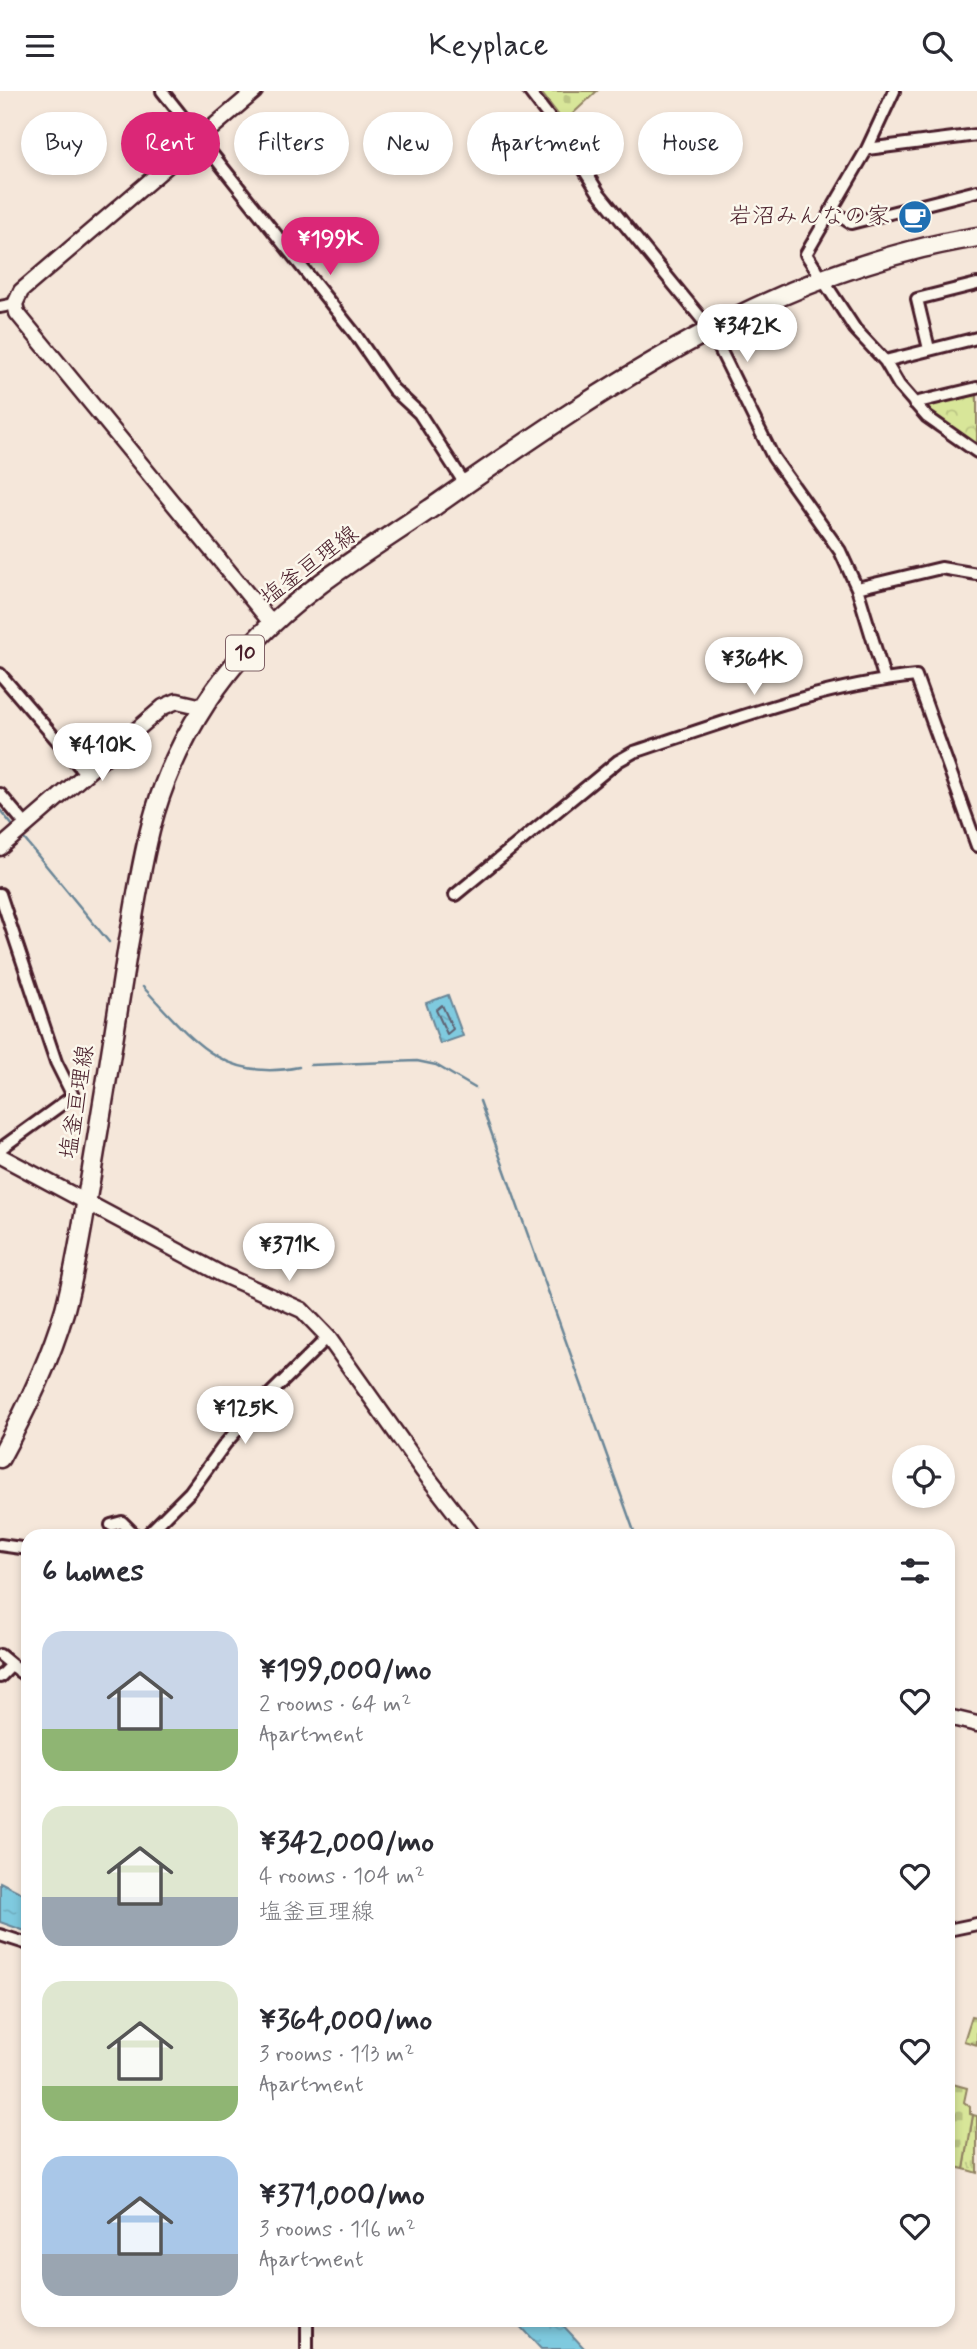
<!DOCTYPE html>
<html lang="en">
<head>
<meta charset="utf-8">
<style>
  body { margin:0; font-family:Mynerve,"Klee One",sans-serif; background:#f7f7f7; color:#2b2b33; height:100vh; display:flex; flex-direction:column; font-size:26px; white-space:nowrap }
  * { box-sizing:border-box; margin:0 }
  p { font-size:23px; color:#7c7c81 }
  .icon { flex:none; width:38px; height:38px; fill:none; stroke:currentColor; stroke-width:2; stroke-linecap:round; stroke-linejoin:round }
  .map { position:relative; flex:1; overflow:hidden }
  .sheet { position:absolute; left:21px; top:1438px; width:934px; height:798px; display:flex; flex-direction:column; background:#fff; border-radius:21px; box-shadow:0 4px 10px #0003 }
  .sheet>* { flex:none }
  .top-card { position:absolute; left:21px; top:21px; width:936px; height:63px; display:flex; gap:14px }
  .controls { position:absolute; left:892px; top:1354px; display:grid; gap:14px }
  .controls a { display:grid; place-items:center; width:63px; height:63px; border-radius:50%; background:#fff; box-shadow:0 4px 10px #0003; font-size:35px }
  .price { position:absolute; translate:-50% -60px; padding:0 16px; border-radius:24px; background:#fff; color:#222; font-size:23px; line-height:46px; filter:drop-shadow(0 2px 4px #0008) }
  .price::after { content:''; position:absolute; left:50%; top:42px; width:21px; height:16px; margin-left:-10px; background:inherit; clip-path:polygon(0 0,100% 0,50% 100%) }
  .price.active { background:#db2777; color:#fff }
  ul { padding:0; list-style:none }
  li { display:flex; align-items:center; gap:21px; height:175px; padding:0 21px }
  li span { display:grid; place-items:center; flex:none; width:196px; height:140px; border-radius:21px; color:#555 }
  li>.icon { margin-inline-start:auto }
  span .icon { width:84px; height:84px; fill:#fffc; stroke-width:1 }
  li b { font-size:30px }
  h2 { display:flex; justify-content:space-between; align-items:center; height:84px; padding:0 21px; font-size:30px }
  .tag { padding:0 24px; border-radius:32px; background:#fff; box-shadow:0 4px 10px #0003; font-size:24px; line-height:63px }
  .tag.active { background:#db2777; color:#fff }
  header { display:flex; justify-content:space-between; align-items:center; height:91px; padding:0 21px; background:#fff; font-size:32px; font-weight:600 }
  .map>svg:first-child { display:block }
  .grass { fill:url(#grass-tufts); stroke:#918262; stroke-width:2 }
  .forest { fill:url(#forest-crowns); stroke:#918262; stroke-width:2 }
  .cemetery { fill:url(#cemetery-stones); stroke:#918262; stroke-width:2 }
  .water { fill:url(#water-ripples); stroke:#6a8697; stroke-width:2 }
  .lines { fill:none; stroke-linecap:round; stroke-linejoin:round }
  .shore { stroke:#5f6373; stroke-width:2 }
  .stream { stroke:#6a8697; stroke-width:2.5 }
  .minor-casing { stroke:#4a1f2b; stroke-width:16 }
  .tertiary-casing { stroke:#4a1f2b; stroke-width:19 }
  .primary-casing { stroke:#4a1f2b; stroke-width:23 }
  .minor { stroke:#fbf7ec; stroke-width:10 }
  .tertiary { stroke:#fbf7ec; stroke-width:14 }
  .primary { stroke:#fbf7ec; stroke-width:18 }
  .labels { text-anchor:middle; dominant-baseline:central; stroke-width:5; stroke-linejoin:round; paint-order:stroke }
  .shield { fill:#fbf7ec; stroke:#7f6065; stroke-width:2 }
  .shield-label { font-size:21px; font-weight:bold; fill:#4a1f2b }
  .poi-label { font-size:23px; fill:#4a1f2b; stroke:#fbf7ec; text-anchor:end }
  .street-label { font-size:23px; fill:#4a1f2b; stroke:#fbf7ec }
</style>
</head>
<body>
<header><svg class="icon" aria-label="menu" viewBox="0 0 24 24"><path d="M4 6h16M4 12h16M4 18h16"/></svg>Keyplace<svg class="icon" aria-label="search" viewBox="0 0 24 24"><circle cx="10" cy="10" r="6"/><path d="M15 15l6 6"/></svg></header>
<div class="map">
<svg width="977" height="2258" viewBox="0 0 977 2258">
  <defs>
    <pattern id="grass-tufts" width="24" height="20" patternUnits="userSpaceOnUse" patternTransform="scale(1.75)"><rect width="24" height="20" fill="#d8e699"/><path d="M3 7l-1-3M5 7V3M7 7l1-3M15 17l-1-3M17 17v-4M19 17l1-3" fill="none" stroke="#bbc584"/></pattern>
    <pattern id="forest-crowns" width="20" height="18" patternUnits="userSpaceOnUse" patternTransform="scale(1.75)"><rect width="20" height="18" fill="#d8e699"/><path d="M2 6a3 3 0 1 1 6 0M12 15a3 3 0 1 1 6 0" fill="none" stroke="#bbc584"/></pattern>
    <pattern id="cemetery-stones" width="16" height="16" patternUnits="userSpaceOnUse" patternTransform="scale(1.75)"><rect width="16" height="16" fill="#d8e699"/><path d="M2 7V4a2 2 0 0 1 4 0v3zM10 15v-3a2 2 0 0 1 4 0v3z" fill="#bbc584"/></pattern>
    <pattern id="water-ripples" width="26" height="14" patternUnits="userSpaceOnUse" patternTransform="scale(1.75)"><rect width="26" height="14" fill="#7fcadf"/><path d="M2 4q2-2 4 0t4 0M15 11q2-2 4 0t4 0" fill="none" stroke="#6fadc0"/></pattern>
  </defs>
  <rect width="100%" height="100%" fill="#f5e7da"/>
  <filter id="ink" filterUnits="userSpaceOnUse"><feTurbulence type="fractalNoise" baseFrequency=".0143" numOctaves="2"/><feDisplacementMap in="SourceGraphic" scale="14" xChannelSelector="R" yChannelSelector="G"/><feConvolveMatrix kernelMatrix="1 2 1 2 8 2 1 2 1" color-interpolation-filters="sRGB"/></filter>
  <g filter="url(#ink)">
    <!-- grass -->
    <path class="grass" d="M973,2024L977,2025V2082L964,2078Z"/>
    <!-- forest -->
    <path class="forest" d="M977,301V354L976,355L926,319L928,314Z"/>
    <!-- cemetery -->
    <path class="cemetery" d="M540,0H597L564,31Z
      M972,1925L977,1926V1954L964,1950Z
      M949,1992L967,1997L964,2011L970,2016V2023L973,2024L964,2078L949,2075L955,2023L949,2021Z"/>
    <!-- water -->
    <path class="water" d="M448,904L463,945L440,953L426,912Z
      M0,1791L28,1805V1841L0,1831Z
      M515,2230H559L585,2258H541Z"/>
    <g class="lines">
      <!-- shore -->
      <path class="shore" d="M442,914L453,938L447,943L436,919Z"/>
      <!-- stream -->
      <path class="stream" d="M0,719L13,735
        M25,749L109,851
        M143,896C191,947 222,992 299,976
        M310,974L417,970L436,974L475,997
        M480,1010L636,1446"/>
      <!-- minor casing -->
      <g class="minor-casing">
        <path id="minor" d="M162,0L355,243L393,298L419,322L465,393
          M529,0L562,43L598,101L710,238L773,366L840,460L857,497L885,589
          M894,0L867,58L806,163L855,238L885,270L899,294L927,326L977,361
          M867,58L977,44
          M831,119L851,132L977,100
          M0,216L15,213
          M929,258L917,208L977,193
          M885,270L977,247
          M914,312L977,297
          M857,497L941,477L977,483
          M0,583L86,683
          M0,703L26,734
          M0,803L56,971L73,1005L0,1058
          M455,804L618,670L634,661C726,631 819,595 916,585L977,755
          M111,1434L122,1431L137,1446
          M145,1446L190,1401L225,1353L259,1314L328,1246
          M0,1454L28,1458
          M0,1564L28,1587
          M20,1581L28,1568
          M0,1586L12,1574
          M948,1839L977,1833
          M0,1844L28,1853
          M307,2230V2258"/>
      </g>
      <!-- tertiary casing -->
      <g class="tertiary-casing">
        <path id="tertiary" d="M255,0L21,200L15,213L17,222L272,533
          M0,757L163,616L177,610L203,616
          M0,1065L221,1183L302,1219L328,1246L423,1380L474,1446
          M948,1626L977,1633"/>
      </g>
      <!-- primary casing -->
      <g class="primary-casing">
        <path id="primary" d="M0,1367C26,1319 50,1270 65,1218C77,1173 83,1129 91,1084C104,1008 116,931 128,855C136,811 142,765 155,721C174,658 209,600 253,552C303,498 370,459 430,418C598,301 770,179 977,146"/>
      </g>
      <!-- minor -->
      <use href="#minor" class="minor"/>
      <!-- tertiary -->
      <use href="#tertiary" class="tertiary"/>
      <!-- primary -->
      <use href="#primary" class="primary"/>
    </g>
  </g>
  <!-- icons -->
  <defs>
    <g id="cafe-disc" transform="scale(1.75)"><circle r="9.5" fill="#1f6fb2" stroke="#fbf7ec"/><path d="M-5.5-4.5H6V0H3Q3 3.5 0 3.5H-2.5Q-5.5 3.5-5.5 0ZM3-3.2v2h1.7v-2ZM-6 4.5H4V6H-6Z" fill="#fff"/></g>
  </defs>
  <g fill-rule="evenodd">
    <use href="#cafe-disc" x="915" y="126"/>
  </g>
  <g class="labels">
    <!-- shield labels -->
    <rect class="shield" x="226" y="544.5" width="38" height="35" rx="5"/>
    <g class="shield-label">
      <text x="245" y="562">10</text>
    </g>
    <!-- poi labels -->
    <g class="poi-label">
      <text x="890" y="126">岩沼みんなの家</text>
    </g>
    <!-- street labels -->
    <g class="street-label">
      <text transform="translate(310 475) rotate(-37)">塩釜亘理線</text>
      <text transform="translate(78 1011) rotate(-81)">塩釜亘理線</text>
    </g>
  </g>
</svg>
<div class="controls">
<a><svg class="icon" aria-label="locate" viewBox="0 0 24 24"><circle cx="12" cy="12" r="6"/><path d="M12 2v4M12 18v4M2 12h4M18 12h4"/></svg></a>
</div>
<b class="price active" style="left:330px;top:186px">¥199K</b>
<b class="price" style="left:747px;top:273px">¥342K</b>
<b class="price" style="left:754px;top:606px">¥364K</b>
<b class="price" style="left:102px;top:692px">¥410K</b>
<b class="price" style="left:289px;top:1192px">¥371K</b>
<b class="price" style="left:245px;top:1355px">¥125K</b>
<div class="top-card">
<a class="tag">Buy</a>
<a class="tag active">Rent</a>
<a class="tag">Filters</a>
<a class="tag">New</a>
<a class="tag">Apartment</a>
<a class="tag">House</a>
</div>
<section class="sheet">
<h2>6 homes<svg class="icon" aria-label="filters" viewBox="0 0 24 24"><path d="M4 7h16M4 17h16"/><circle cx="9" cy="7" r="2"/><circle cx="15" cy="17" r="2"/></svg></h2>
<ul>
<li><span style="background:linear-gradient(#c9d6e8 70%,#8fb573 0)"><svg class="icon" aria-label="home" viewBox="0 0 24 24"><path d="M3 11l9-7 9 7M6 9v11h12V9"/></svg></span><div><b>¥199,000/mo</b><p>2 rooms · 64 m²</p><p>Apartment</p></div><svg class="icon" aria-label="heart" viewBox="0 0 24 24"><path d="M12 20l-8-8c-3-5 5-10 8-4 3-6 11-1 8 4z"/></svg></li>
<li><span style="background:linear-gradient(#dfe7d0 65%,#9aa5b1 0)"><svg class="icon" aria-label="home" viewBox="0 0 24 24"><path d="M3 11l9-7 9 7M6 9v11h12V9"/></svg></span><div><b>¥342,000/mo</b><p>4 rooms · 104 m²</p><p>塩釜亘理線</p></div><svg class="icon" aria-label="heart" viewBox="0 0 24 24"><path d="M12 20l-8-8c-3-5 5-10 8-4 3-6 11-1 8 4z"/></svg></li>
<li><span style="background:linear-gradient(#dfe7d0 75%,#8fb573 0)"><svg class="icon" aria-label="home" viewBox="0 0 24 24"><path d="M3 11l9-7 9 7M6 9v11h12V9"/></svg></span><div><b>¥364,000/mo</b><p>3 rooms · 113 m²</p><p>Apartment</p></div><svg class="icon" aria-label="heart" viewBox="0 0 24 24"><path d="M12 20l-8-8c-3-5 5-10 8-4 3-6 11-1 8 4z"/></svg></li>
<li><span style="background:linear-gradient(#a9c7e8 70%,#9aa5b1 0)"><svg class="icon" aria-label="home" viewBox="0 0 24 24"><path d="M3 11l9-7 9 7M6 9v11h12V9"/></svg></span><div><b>¥371,000/mo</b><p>3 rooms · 116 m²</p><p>Apartment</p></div><svg class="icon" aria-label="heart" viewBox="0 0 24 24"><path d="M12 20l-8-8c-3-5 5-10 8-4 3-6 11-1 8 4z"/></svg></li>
</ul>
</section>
</div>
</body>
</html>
